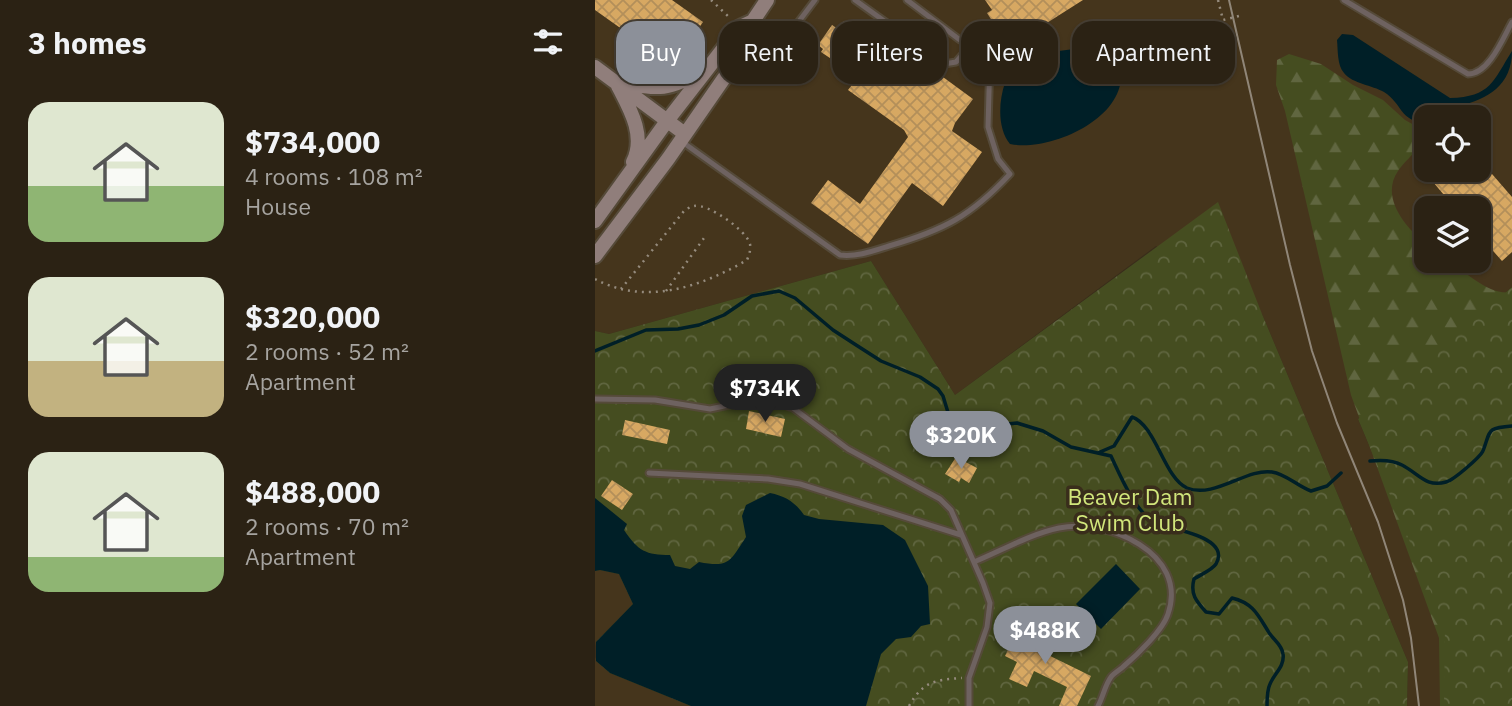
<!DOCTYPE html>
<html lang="en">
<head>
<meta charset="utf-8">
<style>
  body { margin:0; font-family:"IBM Plex Sans",sans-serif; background:#372f22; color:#f1f3f6; height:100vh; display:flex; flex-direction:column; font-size:26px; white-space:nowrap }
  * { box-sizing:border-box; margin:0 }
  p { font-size:23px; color:#a6a4a0 }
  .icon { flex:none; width:38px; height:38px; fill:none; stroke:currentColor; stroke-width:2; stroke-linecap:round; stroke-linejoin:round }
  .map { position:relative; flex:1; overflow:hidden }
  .details { display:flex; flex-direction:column; background:#2b2214; width:595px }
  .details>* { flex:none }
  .banner { position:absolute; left:21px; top:21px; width:665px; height:63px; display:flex; gap:14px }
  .buttons { position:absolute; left:819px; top:105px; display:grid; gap:14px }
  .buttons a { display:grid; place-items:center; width:77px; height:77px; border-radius:14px; background:#2b2214; box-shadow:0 2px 5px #0004,0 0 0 2px #473f34; font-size:35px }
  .price { position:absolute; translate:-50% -60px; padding:0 16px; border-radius:24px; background:#8c9099; color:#fff; font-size:23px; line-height:46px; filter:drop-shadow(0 2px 4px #0008) }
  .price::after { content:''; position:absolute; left:50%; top:42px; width:21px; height:16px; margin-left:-10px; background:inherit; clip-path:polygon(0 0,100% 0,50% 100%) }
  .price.on { background:#222; color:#fff }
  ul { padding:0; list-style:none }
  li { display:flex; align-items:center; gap:21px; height:175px; padding:0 28px }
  li span { display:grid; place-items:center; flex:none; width:196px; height:140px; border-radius:21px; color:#555 }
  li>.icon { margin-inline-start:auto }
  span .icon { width:84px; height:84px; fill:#fffc; stroke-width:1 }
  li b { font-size:30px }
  h2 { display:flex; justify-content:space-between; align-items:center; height:84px; padding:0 28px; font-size:30px }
  .tag { padding:0 24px; border-radius:21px; background:#2b2214; box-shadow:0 2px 5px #0004,0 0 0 2px #473f34; font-size:24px; line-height:63px }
  .tag.on { background:#8c9099; color:#fff }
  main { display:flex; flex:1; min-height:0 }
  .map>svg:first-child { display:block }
  .built { fill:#45351c; fill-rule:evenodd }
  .forest { fill:url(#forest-firs) }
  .park { fill:url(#park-crowns) }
  .water { fill:#001f27 }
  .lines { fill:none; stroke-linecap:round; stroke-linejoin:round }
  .stream { stroke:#001f27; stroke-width:3.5 }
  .building { fill:url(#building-cross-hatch) }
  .lane-casing { stroke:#554a39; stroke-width:9 }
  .secondary-casing { stroke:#554a39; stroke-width:18 }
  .path { stroke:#958b7d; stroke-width:2.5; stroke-dasharray:2 5; stroke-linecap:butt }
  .lane { stroke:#6e6260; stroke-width:5 }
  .secondary { stroke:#907e7b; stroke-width:14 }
  .tram { stroke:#908678; stroke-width:2 }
  .labels { text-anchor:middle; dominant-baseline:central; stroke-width:7; stroke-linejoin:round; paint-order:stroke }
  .park-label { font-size:23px; fill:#d1e67b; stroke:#392d1b }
</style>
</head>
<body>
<main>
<section class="details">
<h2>3 homes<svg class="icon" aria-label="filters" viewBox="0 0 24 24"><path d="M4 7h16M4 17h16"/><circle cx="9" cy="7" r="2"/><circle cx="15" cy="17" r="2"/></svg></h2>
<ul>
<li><span style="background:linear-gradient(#dfe7d0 60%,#8fb573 0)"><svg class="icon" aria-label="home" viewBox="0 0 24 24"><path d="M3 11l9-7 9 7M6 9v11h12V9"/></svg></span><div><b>$734,000</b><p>4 rooms · 108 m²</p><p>House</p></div></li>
<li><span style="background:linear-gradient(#dfe7d0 60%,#c2b280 0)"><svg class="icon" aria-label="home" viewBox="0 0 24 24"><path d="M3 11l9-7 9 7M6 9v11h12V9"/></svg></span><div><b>$320,000</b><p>2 rooms · 52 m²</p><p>Apartment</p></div></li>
<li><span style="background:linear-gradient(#dfe7d0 75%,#8fb573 0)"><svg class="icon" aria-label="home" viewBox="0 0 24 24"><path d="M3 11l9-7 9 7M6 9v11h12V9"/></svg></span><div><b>$488,000</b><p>2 rooms · 70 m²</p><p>Apartment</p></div></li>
</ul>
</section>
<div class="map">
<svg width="917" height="706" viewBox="0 0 917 706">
  <defs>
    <pattern id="forest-firs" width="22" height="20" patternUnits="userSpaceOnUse" patternTransform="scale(1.75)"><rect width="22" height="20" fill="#454d20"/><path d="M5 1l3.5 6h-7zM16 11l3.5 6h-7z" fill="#606640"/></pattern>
    <pattern id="park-crowns" width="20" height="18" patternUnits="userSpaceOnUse" patternTransform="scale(1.75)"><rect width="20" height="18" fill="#454d20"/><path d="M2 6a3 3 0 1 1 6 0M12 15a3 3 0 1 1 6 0" fill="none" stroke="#606640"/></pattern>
    <pattern id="building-cross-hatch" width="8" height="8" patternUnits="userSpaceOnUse" patternTransform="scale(1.75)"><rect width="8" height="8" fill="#d7a862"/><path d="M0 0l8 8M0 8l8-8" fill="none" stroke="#b38f5a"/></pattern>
  </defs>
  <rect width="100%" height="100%" fill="#392d1b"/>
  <!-- built -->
  <path class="built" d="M0,0H917V287L763,419L850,625L849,706H812L813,662L667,314L561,246L360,395L276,261L14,334L0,331ZM831,117H884V170H831ZM831,208H884V261H831Z
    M5,570L24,574L38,604L1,642L0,647V571Z
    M0,657L2,661L15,673L96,706H0Z"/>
  <!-- forest -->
  <path class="forest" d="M694,54L726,64L758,85L788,100L810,120L828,130C826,152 815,154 803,171C785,197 810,227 831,244V261C838,261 848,259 853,262C873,272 893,296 917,292L886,706H845L844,638L756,395L690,111L681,85L682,60Z"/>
  <!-- park -->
  <path class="park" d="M623,202L667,314L813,662L812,706H96L15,673L1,661V642L38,604L24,574L5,570L0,571V331L14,334L276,261L360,395Z
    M917,287V706H849L850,625L763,419Z"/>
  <!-- water -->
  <path class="water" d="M747,34L758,35L855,98C896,97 898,81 917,51C917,85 893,99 864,106L859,117H831V123C804,121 808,104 789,92C777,85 758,84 749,73C742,65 743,50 742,40Z
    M510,45L519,49C521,57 526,67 526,76C526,121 453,152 415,144C397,122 406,76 425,56Z
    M175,493C190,496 200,502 209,515L224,519L288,525L310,540L333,586L335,624L326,626L316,637L301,639L286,654L271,706H96L15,673L1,661V642L38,604L24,574L5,570L0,571V498L32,524L29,530C43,551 51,555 75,555L80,566L95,569L104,562C135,568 135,561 151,537L147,516L151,505Z
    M521,564L545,589L506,629L481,604Z"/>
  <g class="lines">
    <!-- stream -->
    <path class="stream" d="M0,351L51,330L83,329L104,325L129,315L157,296L184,291L200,298L238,330L258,343L286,361L325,377L343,389L348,396L355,419L359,423L375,428L422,423L448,431L476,447L516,456C525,475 541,514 561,523C573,529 637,536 621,564C617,570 605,575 599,579C595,594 601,601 611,612L624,614L637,598C658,603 663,615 673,631C677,639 687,644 688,654C690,666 679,674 675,684C672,690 672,699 672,706
      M505,452L519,446L537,417C561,425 569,478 592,488C619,499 652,468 677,472C691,474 702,486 716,491L732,486L746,473
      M775,461C785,460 798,460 807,465C823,473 831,488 851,482C859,480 885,457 888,451C896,430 891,428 917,426"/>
  </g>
  <!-- building -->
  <path class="building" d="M0,0H77L108,22L83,58L64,45L59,52L0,10Z
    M390,0H488L425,40L418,31L412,34L408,27L403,30L392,13L397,10Z
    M249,21L286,45L292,36L378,99L360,123L357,131L387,152L348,206L317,183L273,244L216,203L233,180L265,204L313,137L309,130L253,90L263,77L226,52L228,49L223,45L237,25L243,29Z
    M884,159L917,197V252L907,261L884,235V208H860L838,182L852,170H884Z
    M154,411L190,419L186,437L151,429Z
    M30,420L75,430L72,444L27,435Z
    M361,457L382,468L374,483L366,478L364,482L350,474Z
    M17,480L38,494L27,510L6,496Z
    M439,619L454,627L443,650L496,676L482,706H464L472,687L439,671L432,687L414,679L422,662L410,656L418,639L428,643Z"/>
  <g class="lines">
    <!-- lane casing -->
    <g class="lane-casing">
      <path id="lane" d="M312,0L365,40L376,45
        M749,0L873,74C894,74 908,38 917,22
        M161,23L189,41L220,0
        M86,141L245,255C262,257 278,251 294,246C349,230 376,216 415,174L403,159L393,127L395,57L389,49L376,45L361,62L349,64L260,0
        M0,399L60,400L115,409L153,401L180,402L198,408L253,449L345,499L356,510L388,583L395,603L392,627L374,678V706
        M54,473L173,479L205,484L366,535
        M379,562C406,551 435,534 464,528C512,518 594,553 573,614C568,630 542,655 529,666C525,670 519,673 516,677C510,685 508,697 503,706"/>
    </g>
    <!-- secondary casing -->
    <g class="secondary-casing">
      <path id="secondary" d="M0,67L90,134
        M25,82C62,89 76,92 107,69
        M23,86C35,109 51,136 38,162
        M0,221L72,121L145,27L158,21
        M0,256L73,159L152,45L158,21L172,0"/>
    </g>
    <!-- path -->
    <path class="path" d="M116,0L135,18
      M623,0L628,20L648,15
      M0,279C50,306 106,287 152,260C154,255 156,250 155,244C152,231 113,203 99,206C96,206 92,209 89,211L26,289
      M71,291L109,238
      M314,706C328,681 340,680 367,678"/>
    <!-- lane -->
    <use href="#lane" class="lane"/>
    <!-- secondary -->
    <use href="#secondary" class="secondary"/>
    <!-- tram -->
    <path class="tram" d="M634,0L695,265L717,351L742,423L783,522L808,600L816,638L824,706"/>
  </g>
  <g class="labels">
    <!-- park labels -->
    <g class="park-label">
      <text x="535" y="496">Beaver Dam<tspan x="535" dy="26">Swim Club</tspan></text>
    </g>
  </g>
</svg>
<div class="buttons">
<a><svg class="icon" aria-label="locate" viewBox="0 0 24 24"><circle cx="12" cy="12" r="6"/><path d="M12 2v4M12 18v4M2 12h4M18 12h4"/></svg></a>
<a><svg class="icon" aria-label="layers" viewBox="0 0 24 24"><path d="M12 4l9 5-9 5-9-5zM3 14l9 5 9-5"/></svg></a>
</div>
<b class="price on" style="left:170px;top:424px">$734K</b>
<b class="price" style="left:366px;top:471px">$320K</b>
<b class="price" style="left:450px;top:666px">$488K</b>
<div class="banner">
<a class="tag on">Buy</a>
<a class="tag">Rent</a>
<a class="tag">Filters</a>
<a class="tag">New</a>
<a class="tag">Apartment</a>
</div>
</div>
</main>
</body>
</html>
